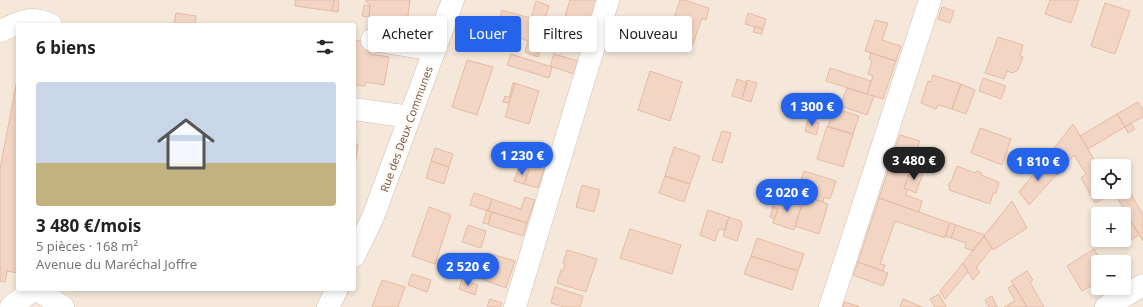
<!DOCTYPE html>
<html lang="fr">
<head>
<meta charset="utf-8">
<style>
  body { margin:0; font-family:"Noto Sans",sans-serif; background:#f2f2f2; color:#222; height:100vh; display:flex; flex-direction:column; font-size:15px; white-space:nowrap }
  * { box-sizing:border-box; margin:0 }
  p { font-size:13px; color:#767676 }
  .icon { flex:none; width:22px; height:22px; fill:none; stroke:currentColor; stroke-width:2; stroke-linecap:round; stroke-linejoin:round }
  .map { position:relative; flex:1; overflow:hidden }
  .side { position:absolute; left:16px; top:23px; width:340px; height:268px; display:flex; flex-direction:column; background:#fff; border-radius:4px; box-shadow:0 2px 6px #0003 }
  .side>* { flex:none }
  .hud { position:absolute; left:368px; top:16px; width:380px; height:36px; display:flex; gap:8px }
  .fabs { position:absolute; left:1091px; top:159px; display:grid; gap:8px }
  .fabs a { display:grid; place-items:center; width:40px; height:40px; border-radius:4px; background:#fff; box-shadow:0 2px 6px #0003; font-size:20px }
  .price { position:absolute; translate:-50% -34px; padding:0 9px; border-radius:14px; background:#2563eb; color:#fff; font-size:13px; line-height:26px; filter:drop-shadow(0 1px 2px #0008) }
  .price::after { content:''; position:absolute; left:50%; top:24px; width:12px; height:9px; margin-left:-6px; background:inherit; clip-path:polygon(0 0,100% 0,50% 100%) }
  .price.current { background:#222; color:#fff }
  ul { padding:0; list-style:none }
  li { display:grid; align-content:center; gap:8px; height:212px; padding:0 20px }
  li+li { border-top:1px solid #e0e0e0 }
  li span { display:grid; place-items:center; height:124px; border-radius:4px; color:#555 }
  li>.icon { margin-inline-start:auto }
  span .icon { width:72px; height:72px; fill:#fffc; stroke-width:1 }
  li b { font-size:17px }
  h2 { display:flex; justify-content:space-between; align-items:center; height:48px; padding:0 20px; font-size:17px }
  .chip { padding:0 14px; border-radius:4px; background:#fff; box-shadow:0 2px 6px #0003; font-size:14px; line-height:36px }
  .chip.current { background:#2563eb; color:#fff }
  .map>svg:first-child { display:block }
  .residential { fill:#f5e8da; fill-rule:evenodd }
  .building { fill:#f3d5c3; stroke:#e6bba3 }
  .lines { fill:none; stroke-linecap:round; stroke-linejoin:round }
  .minor-casing { stroke:#d1beb0; stroke-width:23 }
  .minor { stroke:#fff; stroke-width:22 }
  .labels { text-anchor:middle; dominant-baseline:central; stroke-width:4; stroke-linejoin:round; paint-order:stroke }
  .street-label { font-size:11px; fill:#7a5c4d; stroke:#fffaf3 }
</style>
</head>
<body>
<div class="map">
<svg width="1143" height="307" viewBox="0 0 1143 307">
  <rect width="100%" height="100%" fill="#fdf6ec"/>
  <!-- residential -->
  <path class="residential" d="M0,0H1143V307H0ZM18,25H354V289H18ZM1098,166H1124V192H1098ZM1098,214H1124V240H1098ZM1098,262H1124V288H1098Z"/>
  <!-- building -->
  <path class="building" d="M295,0H334L332,11L295,6Z
    M366,0H410L407,23L369,17L370,5L367,3Z
    M570,0H598L588,30L563,23Z
    M680,0H684L709,8L706,20L702,18L693,44L668,36Z
    M1050,0H1079L1071,23L1045,14Z
    M334,1H339L338,12L332,11Z
    M536,1L549,6L544,22L531,19Z
    M1105,3L1130,11L1115,54L1091,46Z
    M364,5L370,6L369,17L362,16Z
    M942,7L954,11L950,23L938,19Z
    M502,10L551,24L544,46L542,45L538,57L525,52L528,41L520,38L521,33L497,27Z
    M176,13L196,16L195,25H174Z
    M748,13L766,19L763,29L745,24Z
    M875,20L888,23L882,40L901,46L896,61L865,51Z
    M755,27L763,29L762,34L753,32Z
    M998,37L1023,45L1020,56L1023,57L1018,70L1013,73L1007,71L1004,79L985,73Z
    M354,40L371,43L370,54L389,57L384,85L366,82L365,86L354,85Z
    M871,53L896,61L883,99L867,94L873,76L868,74L872,61L869,59Z
    M511,54L552,67L549,78L507,65Z
    M554,54L578,61L574,74L550,66Z
    M467,60L493,67L477,115L452,107Z
    M830,68L871,81L867,94L826,81Z
    M650,71L682,82L670,121L638,110Z
    M18,75V273L7,271L5,282L0,281V169Z
    M933,75L961,84L952,109L938,105L936,109L921,103L928,81L931,82Z
    M983,78L1006,86L1001,99L979,91Z
    M737,79L747,83L742,99L732,96Z
    M747,80L757,83L751,102L742,99Z
    M513,83H515L509,103L503,102L505,96L509,97Z
    M515,83L539,91L529,124L505,117Z
    M961,84L975,90L966,114L952,109Z
    M847,88L874,96L867,115L840,106Z
    M1138,102L1143,110V118L1142,117L1125,127L1117,114Z
    M834,108L859,116L853,134L828,127Z
    M1117,114L1125,127L1088,149L1080,136Z
    M808,120L819,123L816,135L805,131Z
    M1131,123L1135,129L1128,133L1125,127Z
    M1073,124L1098,166V192L1114,193L1095,203L1081,178L1086,174L1074,155L1058,175L1047,157Z
    M827,126L853,134L843,167L817,159Z
    M980,128L1011,139L1002,165L971,153Z
    M722,131L731,133L722,163L712,160Z
    M900,135L920,141L913,160L893,153Z
    M354,144H358L354,172Z
    M674,147L700,156L690,184L665,176Z
    M435,148L453,154L449,167L431,161Z
    M523,152L547,160L538,188L524,184L529,170L519,167Z
    M1047,157L1057,174L1029,205L1019,192Z
    M431,161L449,167L444,184L426,178Z
    M891,162L911,169L904,188L907,190L906,195L922,201L919,212L879,198Z
    M957,166L975,173L976,171L982,173L981,175L999,182L996,193H993L990,204L949,190L950,187L948,186L950,182H951Z
    M519,167L529,170L524,184L514,181Z
    M911,169L923,173L916,193L904,188Z
    M804,171L836,181L830,199L824,197L823,202L805,196L807,191L798,188Z
    M665,176L690,184L684,202L659,193Z
    M582,185L600,190L594,212L576,207Z
    M1127,187L1143,215V241L1115,194L1119,192H1124V189Z
    M779,188L784,190L781,198L777,196Z
    M474,193L492,199L488,211L470,205Z
    M776,196L802,204L794,230L773,223L778,209L772,207Z
    M805,196L828,204L819,234L795,226Z
    M525,197L535,200L527,223L488,211L492,199L521,209Z
    M879,198L950,223L945,238L895,221L880,264L885,265L883,271L858,262Z
    M1012,201L1027,228L993,250L984,236Z
    M429,207L451,215L435,264L412,256Z
    M773,207L778,209L774,219L770,217Z
    M487,210L492,212L488,224L483,223Z
    M708,210L729,217L725,230L719,229L715,241L700,235Z
    M1124,210L1139,235L1119,247L1115,240H1124V214H1118Z
    M492,212L527,223L523,236L488,225Z
    M729,217L741,221L742,225L737,241L723,236Z
    M950,223L956,225L951,238L945,236Z
    M468,225L486,231L481,248L462,242Z
    M956,225L985,235L973,251L965,248L966,243L951,238Z
    M630,229L681,245L672,274L620,258Z
    M984,236L992,248L976,268L980,272L973,280L963,263Z
    M757,238L804,254L798,271L751,256Z
    M1094,249L1102,262H1098V282L1082,291L1067,266Z
    M567,250L597,259L586,292L557,283L561,270L563,271L565,263H563Z
    M488,253L515,261L506,288L481,279Z
    M751,256L798,271L792,290L744,274Z
    M858,262L888,273L883,286L853,275Z
    M963,263L968,272L945,299L940,291Z
    M1027,271L1033,280L1030,282L1044,307H1027L1011,281Z
    M412,274L431,280L427,292L408,285Z
    M462,279L478,285L475,295L459,289Z
    M382,280L405,287L398,307H372Z
    M1014,285L1027,307H1004L1015,301L1008,288Z
    M555,287L583,296L580,307H564L551,303Z
    M939,294L946,307H935L930,299Z
    M992,296L996,305L998,307H989L985,300Z
    M490,299L502,303L500,307H487Z
    M903,299L922,307H900Z
    M844,302L858,306V307H843Z"/>
  <g class="lines">
    <!-- minor casing -->
    <g class="minor-casing">
      <path id="minor" d="M0,31C19,23 31,14 51,25
        M372,40L435,50
        M354,109L410,117
        M354,256L373,217L453,0
        M36,289L63,307
        M11,307L34,289
        M328,307L337,289
        M515,307L608,0
        M830,307L930,0
        M1106,307L1143,285"/>
    </g>
    <!-- minor -->
    <use href="#minor" class="minor"/>
  </g>
  <g class="labels">
    <!-- street labels -->
    <g class="street-label">
      <text transform="translate(406 129) rotate(-70)">Rue des Deux Communes</text>
    </g>
  </g>
</svg>
<div class="fabs">
<a><svg class="icon" aria-label="locate" viewBox="0 0 24 24"><circle cx="12" cy="12" r="6"/><path d="M12 2v4M12 18v4M2 12h4M18 12h4"/></svg></a>
<a>+</a>
<a>−</a>
</div>
<b class="price" style="left:812px;top:127px">1 300 €</b>
<b class="price" style="left:522px;top:176px">1 230 €</b>
<b class="price current" style="left:914px;top:181px">3 480 €</b>
<b class="price" style="left:1038px;top:182px">1 810 €</b>
<b class="price" style="left:787px;top:213px">2 020 €</b>
<b class="price" style="left:468px;top:287px">2 520 €</b>
<div class="hud">
<a class="chip">Acheter</a>
<a class="chip current">Louer</a>
<a class="chip">Filtres</a>
<a class="chip">Nouveau</a>
</div>
<section class="side">
<h2>6 biens<svg class="icon" aria-label="filters" viewBox="0 0 24 24"><path d="M4 7h16M4 17h16"/><circle cx="9" cy="7" r="2"/><circle cx="15" cy="17" r="2"/></svg></h2>
<ul>
<li><span style="background:linear-gradient(#c9d6e8 65%,#c2b280 0)"><svg class="icon" aria-label="home" viewBox="0 0 24 24"><path d="M3 11l9-7 9 7M6 9v11h12V9"/></svg></span><div><b>3 480 €/mois</b><p>5 pièces · 168 m²</p><p>Avenue du Maréchal Joffre</p></div></li>
</ul>
</section>
</div>
</body>
</html>
